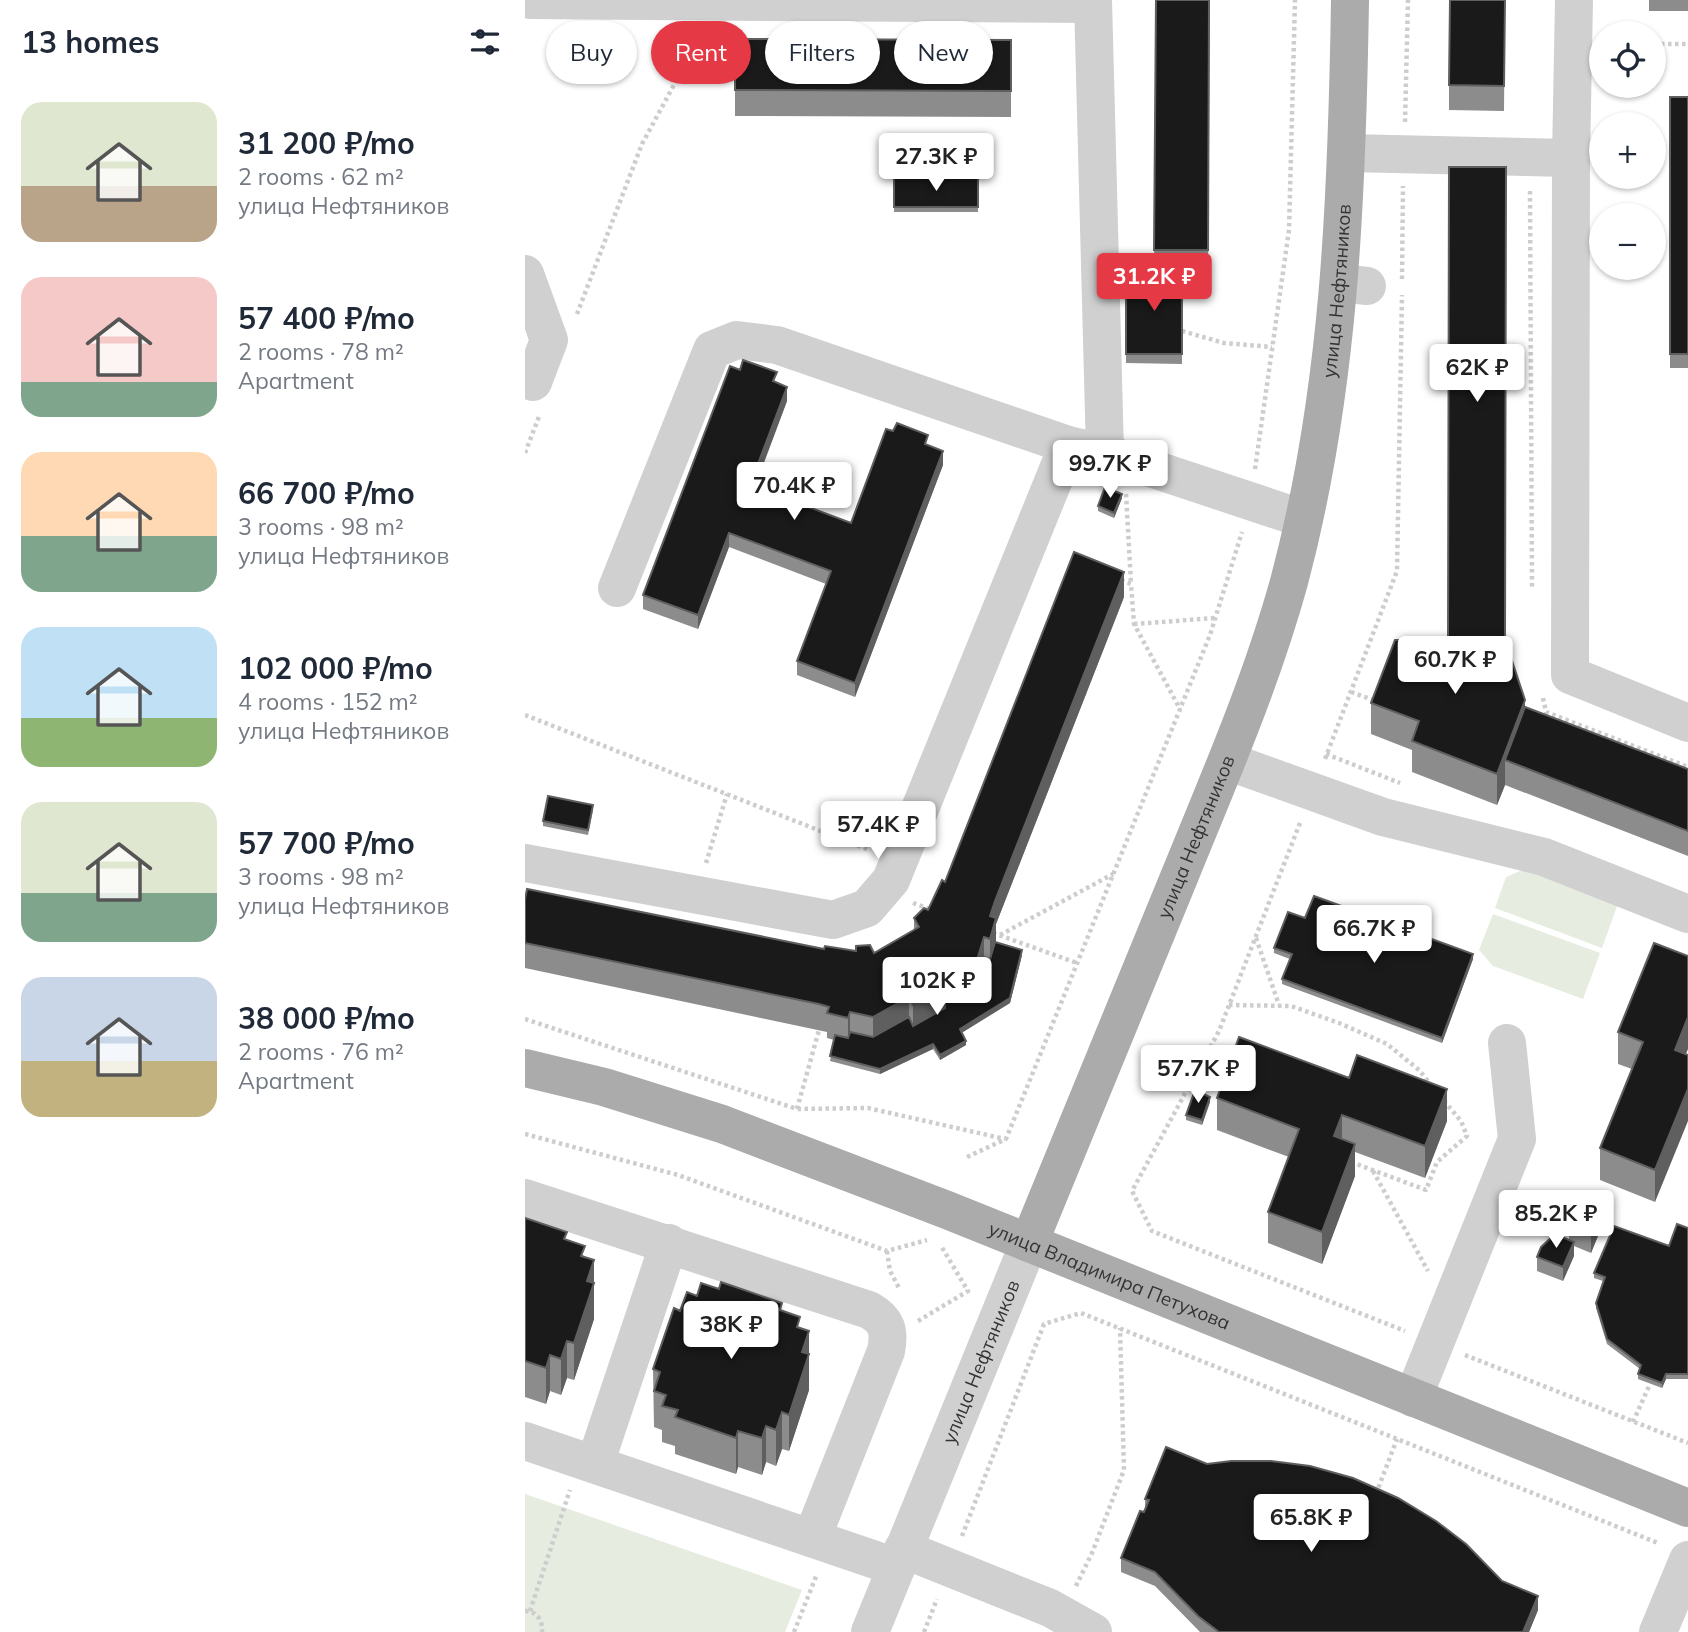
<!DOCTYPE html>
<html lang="en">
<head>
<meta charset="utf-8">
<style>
  body { margin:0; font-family:Mulish,sans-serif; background:#f6f6f7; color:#1f2937; height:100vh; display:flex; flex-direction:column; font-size:26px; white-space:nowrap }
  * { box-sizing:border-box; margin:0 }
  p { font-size:23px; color:#747a83 }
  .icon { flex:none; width:38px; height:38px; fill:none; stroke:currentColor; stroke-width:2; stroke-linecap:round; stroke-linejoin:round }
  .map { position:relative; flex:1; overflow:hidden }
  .drawer { display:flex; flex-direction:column; background:#fff; width:525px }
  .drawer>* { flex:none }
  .banner { position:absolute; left:21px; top:21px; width:665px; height:63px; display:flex; gap:14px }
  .fabs { position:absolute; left:1064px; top:21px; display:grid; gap:14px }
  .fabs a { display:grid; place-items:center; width:77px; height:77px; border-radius:50%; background:#fff; box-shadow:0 2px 5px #0004; font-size:35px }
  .price { position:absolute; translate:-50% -60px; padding:0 16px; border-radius:7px; background:#fff; color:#222; font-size:23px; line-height:46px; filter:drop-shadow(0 2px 4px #0008) }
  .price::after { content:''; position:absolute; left:50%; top:42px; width:21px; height:16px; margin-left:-10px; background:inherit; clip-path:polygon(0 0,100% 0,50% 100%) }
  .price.active { background:#e63946; color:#fff }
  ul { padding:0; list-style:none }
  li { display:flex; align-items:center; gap:21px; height:175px; padding:0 21px }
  li span { display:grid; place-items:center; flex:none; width:196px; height:140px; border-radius:21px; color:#555 }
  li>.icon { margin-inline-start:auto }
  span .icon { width:84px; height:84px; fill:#fffc; stroke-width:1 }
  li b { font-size:30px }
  h2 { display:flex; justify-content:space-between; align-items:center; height:84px; padding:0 21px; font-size:30px }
  .chip { padding:0 24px; border-radius:32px; background:#fff; box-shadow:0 2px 5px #0004; font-size:24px; line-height:63px }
  .chip.active { background:#e63946; color:#fff }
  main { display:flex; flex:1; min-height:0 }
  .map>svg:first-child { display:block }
  .green { fill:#e6ecdf }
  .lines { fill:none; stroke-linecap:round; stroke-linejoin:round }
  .path { stroke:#cdcdcd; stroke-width:4.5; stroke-dasharray:3.5 3.5; stroke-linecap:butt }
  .minor { stroke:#d0d0d0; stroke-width:38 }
  .major { stroke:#ababab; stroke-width:38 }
  .wall { fill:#8c8c8c }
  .shaded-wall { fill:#5f5f5f }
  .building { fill:#1a1a1a; stroke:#5f5f5f; stroke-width:2 }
  .labels { text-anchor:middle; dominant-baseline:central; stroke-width:7; stroke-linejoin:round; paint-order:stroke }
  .street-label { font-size:19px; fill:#333; stroke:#fff }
</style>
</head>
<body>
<main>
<section class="drawer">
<h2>13 homes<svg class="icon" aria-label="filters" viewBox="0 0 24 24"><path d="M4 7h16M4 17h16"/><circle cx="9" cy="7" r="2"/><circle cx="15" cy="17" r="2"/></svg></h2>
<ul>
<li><span style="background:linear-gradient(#dfe7d0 60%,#b9a48a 0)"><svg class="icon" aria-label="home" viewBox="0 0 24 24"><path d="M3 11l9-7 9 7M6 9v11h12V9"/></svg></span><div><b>31 200 ₽/mo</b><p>2 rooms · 62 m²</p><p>улица Нефтяников</p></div></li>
<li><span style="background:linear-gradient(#f6c9c9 75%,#7fa58c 0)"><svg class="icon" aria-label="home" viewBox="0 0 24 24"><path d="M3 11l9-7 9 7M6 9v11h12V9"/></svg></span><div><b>57 400 ₽/mo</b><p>2 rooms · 78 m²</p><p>Apartment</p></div></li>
<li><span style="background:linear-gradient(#ffd9b3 60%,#7fa58c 0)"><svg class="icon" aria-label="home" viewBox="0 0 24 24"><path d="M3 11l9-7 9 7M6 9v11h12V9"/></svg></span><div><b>66 700 ₽/mo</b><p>3 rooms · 98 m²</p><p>улица Нефтяников</p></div></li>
<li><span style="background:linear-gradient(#bfe0f5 65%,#8fb573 0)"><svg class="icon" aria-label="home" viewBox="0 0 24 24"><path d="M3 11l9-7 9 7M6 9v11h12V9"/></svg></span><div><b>102 000 ₽/mo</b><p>4 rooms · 152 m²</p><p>улица Нефтяников</p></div></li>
<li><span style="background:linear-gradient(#dfe7d0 65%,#7fa58c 0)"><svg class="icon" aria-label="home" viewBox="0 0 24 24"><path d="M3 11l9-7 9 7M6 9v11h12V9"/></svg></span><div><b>57 700 ₽/mo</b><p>3 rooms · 98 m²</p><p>улица Нефтяников</p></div></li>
<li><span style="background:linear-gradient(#c9d6e8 60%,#c2b280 0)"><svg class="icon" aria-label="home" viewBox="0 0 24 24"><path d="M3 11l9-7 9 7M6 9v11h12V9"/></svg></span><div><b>38 000 ₽/mo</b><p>2 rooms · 76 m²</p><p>Apartment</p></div></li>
</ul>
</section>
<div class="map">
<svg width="1163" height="1632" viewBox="0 0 1163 1632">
  <rect width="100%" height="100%" fill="#fff"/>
  <!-- green -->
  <path class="green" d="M1007,866L1095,898L1077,948L970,908L981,877Z
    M968,914L1075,953L1058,999L968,966L954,950Z
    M0,1494L277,1590L260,1632H0Z"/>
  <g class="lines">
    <!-- path -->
    <path class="path" d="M1129,44H1163
      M880,122L883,0
      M1005,191L1007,588
      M877,279L878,186
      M52,314L117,144L176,35
      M657,331L699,343L747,347
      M0,453L15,414
      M730,469L764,230L770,0
      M601,494L606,583
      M596,580L606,584L609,624L655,709
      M609,624L690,618
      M826,692L851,701
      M1018,698L1021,712L1163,767
      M0,715L344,850
      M801,754L875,783
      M800,759L872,571L877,295
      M775,823L694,1031L607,1191L627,1231L880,1331
      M181,863L202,794
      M388,903L410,911
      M468,933L552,963
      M475,935L588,874
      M731,938L754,1005
      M704,1005L766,1006L814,1023L862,1044L894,1070L907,1086
      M0,1019L272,1109L343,1108L480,1139
      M272,1109L294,1030
      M0,1134L153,1175L362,1251L402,1240
      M442,1157L481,1139L685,635L717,532
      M826,1162L901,1190L912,1162L942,1136L936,1121L919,1101
      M848,1171L903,1271
      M362,1251L365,1271L374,1288
      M393,1321L443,1291L416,1246
      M940,1355L1163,1443
      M1108,1422L1125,1384
      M851,1494L872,1439
      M437,1536L519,1324L556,1313L1133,1543
      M551,1586L567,1553L599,1470L595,1328
      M0,1611C12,1611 18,1621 17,1632
      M5,1611L45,1490
      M269,1632L292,1574
      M399,1632L412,1599"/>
    <!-- minor -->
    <g class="minor">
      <path d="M5,0L241,2"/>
      <path d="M241,0V2L568,4"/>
      <path d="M568,0L580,453"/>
      <path d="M823,153L1046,158L1049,0"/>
      <path d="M1046,158L1045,675L1163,723"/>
      <path d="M0,274L24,340L8,382L0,378"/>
      <path d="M815,283L842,286"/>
      <path d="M92,588L187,350L212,340L252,345L543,445L580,453L779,519"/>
      <path d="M702,761L858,817L1019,857L1163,914"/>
      <path d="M0,863L308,920L342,908L366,880L543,445"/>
      <path d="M0,1198L344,1310C362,1320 365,1331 361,1351L287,1538"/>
      <path d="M888,1398L992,1139L982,1043"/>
      <path d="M0,1441L371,1567"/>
      <path d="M70,1464L144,1243"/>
      <path d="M378,1549L525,1608L568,1632"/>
      <path id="s1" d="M345,1632L504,1243"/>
      <path d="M1133,1632L1163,1560"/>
    </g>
    <!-- major -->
    <g class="major">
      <path id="s2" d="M0,1068L79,1087L197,1124L422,1210L1163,1508"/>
      <path id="s3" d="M504,1243C555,1121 605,998 655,875C694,779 736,683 764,582C815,391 822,196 825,0"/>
    </g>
  </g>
  <!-- wall -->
  <path class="wall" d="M631,0H685L683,282H657V364L601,363V272H629Z
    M980,0L979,111L924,110V85Z
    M1124,0H1163V11H1124Z
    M210,39L486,40V117L210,116Z
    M1145,97H1163V368H1145Z
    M369,178H453V212H369Z
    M252,383L262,401L230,487L326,523L403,446L418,465L330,697L272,675V661L301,584L204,547L173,629L118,609V595Z
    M597,498L589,518L573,511V506Z
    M599,597L471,924V943L497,955L485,1003L437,1032L441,1045L415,1060L408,1049L355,1074L305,1061L309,1040L302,1038V1032L0,968V899L299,949L349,953L389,930V918L403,910L420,882Z
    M980,640L1000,707L1163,769V856L980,785L972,805L887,772V750L846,734V703Z
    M68,810L63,835L18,826V821Z
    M780,918L948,959L917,1043L757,984V979L765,959L749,953V948Z
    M1093,1032L1161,1054L1130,1202L1075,1180V1148L1107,1069L1093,1064Z
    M692,1098L922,1121L900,1178L830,1152V1176L797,1264L743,1243V1212L764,1157L692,1130Z
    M685,1102L677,1125L661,1120V1115Z
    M0,1218L42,1240L60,1257L69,1260V1319L49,1380L42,1378L36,1395L25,1391L21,1404L0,1397Z
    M1044,1226H1077L1066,1253L1049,1246V1256L1038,1281L1012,1271V1257L1044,1240Z
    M1163,1228V1379H1141L1137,1388L1113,1379V1374L1115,1369L1082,1344L1071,1308V1303L1078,1281L1069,1278V1273L1144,1246Z
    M172,1296L257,1311L275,1328L284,1331V1390L264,1451L257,1449L251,1466L241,1462L237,1475L213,1467L211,1474L150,1454V1446L137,1442V1430L129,1427L128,1369Z
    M620,1499L977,1581L1013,1610L1004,1632H675L630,1586L596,1572V1558L620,1510Z"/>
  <!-- shaded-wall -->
  <path class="shaded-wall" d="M262,387V401L225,499V485Z
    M418,451V465L330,697V683Z
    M597,494V498L589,518V513Z
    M204,533V547L173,629V615Z
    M599,572V597L471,924V943L465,964V916L470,901Z
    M1000,700V732L980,760V785L972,805V774Z
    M459,937V962L452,985L420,1013L388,1031V1005Z
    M497,950V955L485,1003L435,1034V1029Z
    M948,954V959L917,1043V1038Z
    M384,997V1022L348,1042V1017Z
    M325,1012V1037L323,1043V1018Z
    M1163,1017V1049L1150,1081V1050Z
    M441,1041V1045L415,1060V1055Z
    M408,1044V1049L355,1074V1069Z
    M922,1089V1121L900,1178V1146Z
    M1163,1089V1121L1130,1202V1170Z
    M685,1097V1102L677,1125V1120Z
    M817,1115V1147L809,1136Z
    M830,1144V1176L797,1264V1232Z
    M1077,1208V1226L1066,1253V1235Z
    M1049,1242V1256L1038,1281V1267Z
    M69,1260V1319L49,1380V1343L62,1281Z
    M284,1331V1390L264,1451V1415L277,1352Z
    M42,1341V1378L36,1395V1359Z
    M25,1355V1391L21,1404V1368Z
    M1141,1374V1379L1137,1388V1383Z
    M257,1412V1449L251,1466V1430Z
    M241,1426V1462L237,1475V1438Z
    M213,1431V1467L211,1474V1438Z
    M1013,1596V1610L1004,1632H998Z"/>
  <!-- building -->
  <path class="building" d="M631,0H684L683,250H629Z
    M925,0H980L979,86L924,85Z
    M210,39L486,40V91L210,90Z
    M1145,97H1163V354H1145Z
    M924,167H981L980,640H923Z
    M369,178H453V207H369Z
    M601,272H657V354H601Z
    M218,360L252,372L248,381L262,387L225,485L326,523L361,429L368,431L372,423L403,435L400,444L418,451L330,683L272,661L306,571L204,533L173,615L118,595L205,366L215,370Z
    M580,487L597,494L589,513L573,506Z
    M549,552L599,572L470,901L465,916L471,918L465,939L459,937L452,960L416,980L420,988L388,1005L384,997L348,1017L325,1012L323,1018L302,1013L304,1007L294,1004L0,943V899L2,889L299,949L300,946L331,951V946L345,945L349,953L394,927L389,918L399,908L403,910L417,880L420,882Z
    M870,640H980L1000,700L972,774L887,741L894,721L846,703Z
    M1000,707L1163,769V831L980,760Z
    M23,796L68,805L63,830L18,821Z
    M789,896L948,954L917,1038L757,979L767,954L749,948L763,912L780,918Z
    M470,942L497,950L485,998L435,1029L441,1041L415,1055L408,1044L355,1069L305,1056L310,1035L323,1038L325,1032L348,1037L384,1017L388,1026L420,1008V997L452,980L459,957L465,959Z
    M1129,943L1163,956V1017L1150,1050L1163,1055V1089L1130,1170L1075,1148L1118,1042L1093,1032Z
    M714,1037L824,1078L832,1055L922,1089L900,1146L817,1115L809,1136L830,1144L797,1232L743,1212L774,1129L692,1098Z
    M670,1090L685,1097L677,1120L661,1115Z
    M1055,1199L1077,1208L1066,1235L1044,1226Z
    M0,1218L42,1232L39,1239L60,1246L56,1256L69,1260L62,1281L69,1283L49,1343L42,1341L36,1359L25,1355L21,1368L0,1361Z
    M1152,1224L1163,1228V1374H1141L1137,1383L1113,1374L1116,1365L1082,1339L1071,1303L1080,1277L1069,1273L1089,1226L1144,1246Z
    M1030,1234L1049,1242L1038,1267L1012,1257L1016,1247Z
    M196,1282L257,1303L255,1310L275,1317L272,1327L284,1331L277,1352L284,1354L264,1415L257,1412L251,1430L241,1426L237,1438L213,1431L211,1438L150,1417L153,1410L137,1406L141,1395L129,1391L135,1372L128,1369L149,1308L155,1311L162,1292L172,1296L176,1283L194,1289Z
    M641,1447L682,1464L706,1461H746L785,1466L828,1478L873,1498L911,1521L941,1544L977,1581L1013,1596L998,1632H694L673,1616L630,1572L596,1558L615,1511L619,1512L624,1500L620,1499Z"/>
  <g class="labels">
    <!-- street labels -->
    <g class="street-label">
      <text stroke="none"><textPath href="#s3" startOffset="1006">улица Нефтяников</textPath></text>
      <text stroke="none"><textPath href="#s3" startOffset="439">улица Нефтяников</textPath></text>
      <text stroke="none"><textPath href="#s2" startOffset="621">улица Владимира Петухова</textPath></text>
      <text stroke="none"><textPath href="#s1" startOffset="292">улица Нефтяников</textPath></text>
    </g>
  </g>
</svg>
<div class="fabs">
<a><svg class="icon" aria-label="locate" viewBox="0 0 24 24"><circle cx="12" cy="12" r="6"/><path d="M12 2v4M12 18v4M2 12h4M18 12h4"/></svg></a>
<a>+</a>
<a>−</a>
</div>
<b class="price" style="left:411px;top:193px">27.3K ₽</b>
<b class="price active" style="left:629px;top:313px">31.2K ₽</b>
<b class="price" style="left:952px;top:404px">62K ₽</b>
<b class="price" style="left:585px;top:500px">99.7K ₽</b>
<b class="price" style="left:269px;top:522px">70.4K ₽</b>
<b class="price" style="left:930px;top:696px">60.7K ₽</b>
<b class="price" style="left:353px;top:861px">57.4K ₽</b>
<b class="price" style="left:849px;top:965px">66.7K ₽</b>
<b class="price" style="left:412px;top:1017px">102K ₽</b>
<b class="price" style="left:673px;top:1105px">57.7K ₽</b>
<b class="price" style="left:1031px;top:1250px">85.2K ₽</b>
<b class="price" style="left:206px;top:1361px">38K ₽</b>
<b class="price" style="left:786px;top:1554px">65.8K ₽</b>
<div class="banner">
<a class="chip">Buy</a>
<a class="chip active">Rent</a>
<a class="chip">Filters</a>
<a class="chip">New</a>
</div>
</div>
</main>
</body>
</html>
